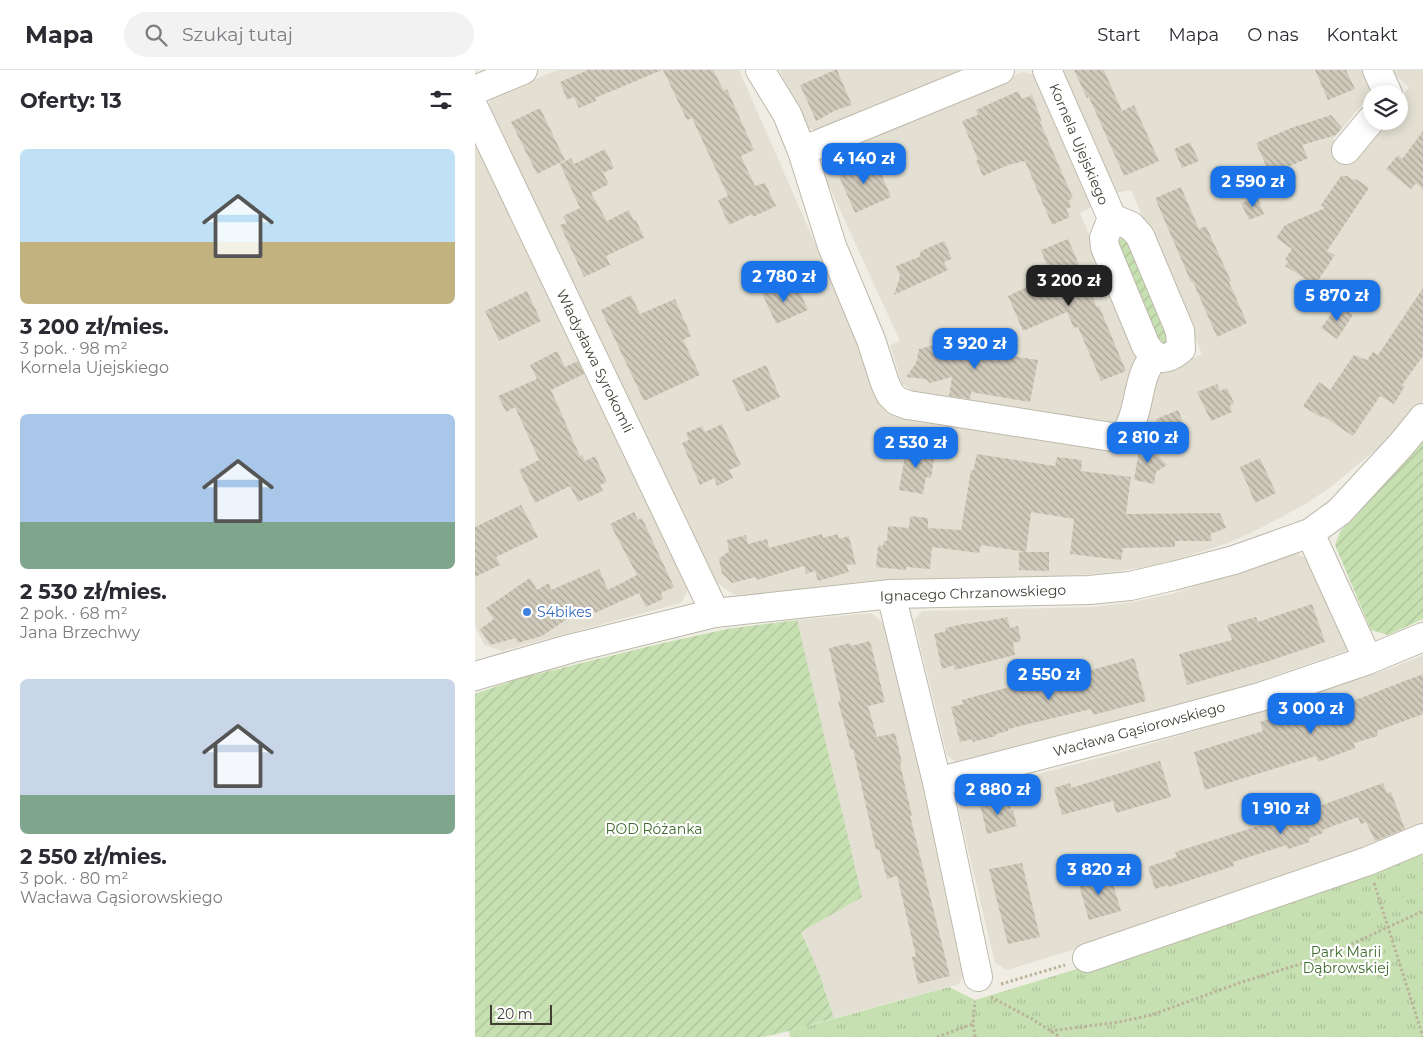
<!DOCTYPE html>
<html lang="pl">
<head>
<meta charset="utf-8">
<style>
  body { margin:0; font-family:Montserrat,sans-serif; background:#f2f2f3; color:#2b2b33; height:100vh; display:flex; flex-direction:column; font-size:19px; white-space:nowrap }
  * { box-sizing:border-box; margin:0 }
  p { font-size:16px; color:#7c7c81 }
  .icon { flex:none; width:28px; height:28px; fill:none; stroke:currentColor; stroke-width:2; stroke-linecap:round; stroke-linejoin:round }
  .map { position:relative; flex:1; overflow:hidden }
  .drawer { display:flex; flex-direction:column; background:#fff; width:475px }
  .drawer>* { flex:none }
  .tools { position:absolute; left:888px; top:15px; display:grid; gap:10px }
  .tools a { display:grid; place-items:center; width:45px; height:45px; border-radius:50%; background:#fff; box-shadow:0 2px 12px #0003; font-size:25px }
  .scale { position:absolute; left:15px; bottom:12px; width:62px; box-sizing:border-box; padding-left:5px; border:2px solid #413e35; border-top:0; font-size:14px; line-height:18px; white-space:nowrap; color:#413e35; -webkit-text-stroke:4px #fff; paint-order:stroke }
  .price { position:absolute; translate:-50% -42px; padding:0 11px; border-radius:10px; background:#1a73e8; color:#fff; font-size:16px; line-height:32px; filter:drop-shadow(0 1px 2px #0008) }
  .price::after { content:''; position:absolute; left:50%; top:30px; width:15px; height:11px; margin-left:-8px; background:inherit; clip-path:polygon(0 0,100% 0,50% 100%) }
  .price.active { background:#222; color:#fff }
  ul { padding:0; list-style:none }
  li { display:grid; align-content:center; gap:10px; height:265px; padding:0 20px }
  li span { display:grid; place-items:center; height:155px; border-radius:8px; color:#555 }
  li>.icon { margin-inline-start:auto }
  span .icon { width:90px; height:90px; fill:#fffc; stroke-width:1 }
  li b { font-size:21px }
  h2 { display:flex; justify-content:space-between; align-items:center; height:60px; padding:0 20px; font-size:21px }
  header { display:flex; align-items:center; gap:30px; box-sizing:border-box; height:70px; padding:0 25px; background:#fff; border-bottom:1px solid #e1e1e2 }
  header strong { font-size:24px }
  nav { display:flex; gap:28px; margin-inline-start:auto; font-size:18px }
  .search { width:350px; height:45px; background:#f2f2f3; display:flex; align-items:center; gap:12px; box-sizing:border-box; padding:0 18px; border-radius:28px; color:#7c7c81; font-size:19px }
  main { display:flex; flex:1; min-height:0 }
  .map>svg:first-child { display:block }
  .residential { fill:#e3e0d3 }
  .park { fill:url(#park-tufts) }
  .garden { fill:url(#garden-furrows) }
  .building { fill:url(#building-back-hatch) }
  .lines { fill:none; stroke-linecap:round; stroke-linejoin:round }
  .minor-casing { stroke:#bdb9ab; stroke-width:30 }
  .path { stroke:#bab29b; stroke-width:3; stroke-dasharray:2.5 2.5; stroke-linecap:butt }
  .minor { stroke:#fff; stroke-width:28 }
  .shop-dot { fill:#3f7fe0; stroke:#fff; stroke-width:2 }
  .labels { text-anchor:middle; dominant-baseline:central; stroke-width:4.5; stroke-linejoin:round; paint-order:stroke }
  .street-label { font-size:14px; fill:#413e35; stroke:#fff }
  .shop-label { font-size:14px; fill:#366cbe; stroke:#fff; text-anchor:start }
  .park-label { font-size:14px; fill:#416c2f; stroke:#fff }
</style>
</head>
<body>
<header>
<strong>Mapa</strong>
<div class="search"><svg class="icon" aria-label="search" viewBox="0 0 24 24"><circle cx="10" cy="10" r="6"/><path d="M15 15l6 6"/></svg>Szukaj tutaj</div>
<nav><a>Start</a><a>Mapa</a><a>O nas</a><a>Kontakt</a></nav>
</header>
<main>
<section class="drawer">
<h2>Oferty: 13<svg class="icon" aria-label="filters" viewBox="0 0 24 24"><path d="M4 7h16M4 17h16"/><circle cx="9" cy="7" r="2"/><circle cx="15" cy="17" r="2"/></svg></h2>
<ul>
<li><span style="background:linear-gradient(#bfe0f5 60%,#c2b280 0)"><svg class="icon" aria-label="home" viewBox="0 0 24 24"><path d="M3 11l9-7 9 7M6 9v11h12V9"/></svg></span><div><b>3 200 zł/mies.</b><p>3 pok. · 98 m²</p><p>Kornela Ujejskiego</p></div></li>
<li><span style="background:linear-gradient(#a9c7e8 70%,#7fa58c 0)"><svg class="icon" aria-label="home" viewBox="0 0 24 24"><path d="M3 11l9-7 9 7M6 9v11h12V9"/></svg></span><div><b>2 530 zł/mies.</b><p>2 pok. · 68 m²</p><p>Jana Brzechwy</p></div></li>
<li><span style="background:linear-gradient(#c9d6e8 75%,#7fa58c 0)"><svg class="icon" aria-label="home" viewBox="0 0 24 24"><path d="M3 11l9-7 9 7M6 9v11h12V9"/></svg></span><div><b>2 550 zł/mies.</b><p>3 pok. · 80 m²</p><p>Wacława Gąsiorowskiego</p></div></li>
</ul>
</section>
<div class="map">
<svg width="948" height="967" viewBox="0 0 948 967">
  <defs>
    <pattern id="park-tufts" width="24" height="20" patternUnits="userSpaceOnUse" patternTransform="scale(1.25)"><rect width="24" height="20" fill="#c7e0b1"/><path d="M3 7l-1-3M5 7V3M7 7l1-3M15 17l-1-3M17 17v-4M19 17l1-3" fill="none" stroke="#acc199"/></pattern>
    <pattern id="garden-furrows" width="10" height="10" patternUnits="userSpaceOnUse" patternTransform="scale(1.25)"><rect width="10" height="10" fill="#c7e0b1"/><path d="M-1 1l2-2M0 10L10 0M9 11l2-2" fill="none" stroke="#acc199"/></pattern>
    <pattern id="building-back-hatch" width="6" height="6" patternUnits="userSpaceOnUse" patternTransform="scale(1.25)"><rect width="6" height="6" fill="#d0cabb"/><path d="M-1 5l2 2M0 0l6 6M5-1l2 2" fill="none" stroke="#aaa599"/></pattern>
  </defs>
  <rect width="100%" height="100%" fill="#f0eee4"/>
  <!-- residential -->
  <path class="residential" d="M82,0H264L410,332L650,378L663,379L674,307L727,284L656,120L640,123L586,0H890L899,20L858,69L863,81L906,51H924V30L934,17L914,0H948V331L907,375L857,416L831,434L776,463L750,474L713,486L679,496L629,503L588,506L431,510L260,525L240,512L12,37L16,28Z
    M304,0H487L344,62L327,55Z
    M548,2L565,6L619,136L605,143L667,288L652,343L631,354L440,323L427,314L415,275L425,271L347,101L357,86L375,75Z
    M0,70L214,518L206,533L27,581L9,575L0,555Z
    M815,480L832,489L873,580L763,618L560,673L481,693L472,685L439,550L447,541L619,537L657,532L697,524L775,498Z
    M396,543L411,555L490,901L484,914L359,948L343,900L326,862L322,550Z
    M948,585V756L877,787L607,877L532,900L520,893L483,737L491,723L654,680L761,649L914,599Z"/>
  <!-- park -->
  <path class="park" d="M948,776V967H315L314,961L474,917L500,930L638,888Z"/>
  <!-- garden -->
  <path class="garden" d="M647,160L701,264L687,279L637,166Z
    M948,365V549L913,565L896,560L860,475L865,462Z
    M322,550L387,827L326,862L343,900L359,948L314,961L288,967H0V624L46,608L184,574L252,559Z"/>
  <!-- building -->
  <path class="building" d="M113,0H187L120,28L121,31L104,38L99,27L92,30L85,12Z
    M188,0H238L249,21L252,19L279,80L266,86L280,116L290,113L301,136L278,147L277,144L254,155L243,130L253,126L217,48L212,50Z
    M360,0H362L377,35L361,40L341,51L325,15Z
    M599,0H629L647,41L659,35L684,91L649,106L614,27L612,28Z
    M840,0H871L880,19L853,30Z
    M543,21L547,29L557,25L567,52H565L598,128L594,130L596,137L591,139L595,147L577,155L550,91L533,95L508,106L501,91L503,90L487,51L503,45L501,40Z
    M65,38L90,90L62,104L36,52Z
    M856,45L867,58L861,65L827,75L833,88L795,105L781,73L816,58Z
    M948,61V119L941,113L936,119L911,99L923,85L927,89Z
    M715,72L724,91L707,98L699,79Z
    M130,79L139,98L128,103L134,114L116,123L132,151L154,140L159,151L161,150L169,168L131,186L135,195L109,207L85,155L92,153L88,146L105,138L85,94L96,88L99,94Z
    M390,89L392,92L400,89L416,127L380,143L363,104L371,101L369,97Z
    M866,106H872L878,110L881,109L894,118L852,181L860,185L840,215L810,196L813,191L810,189L817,179L801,168L810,155L850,138L846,135Z
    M706,117L724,159L731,156L756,211L754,212L772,253L742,267L718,212H716L680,128Z
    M782,126L789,144L774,150L766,133Z
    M593,169L622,237L624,236L651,301L626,311L603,257L599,258L592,242L548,261L533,226L576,206L566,180Z
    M469,171L477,189L469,192L473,200L419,225L425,206L421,196L444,187L446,181Z
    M310,213L314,222L323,218L333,240L301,254L287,223Z
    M948,218V286L927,315L930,316L919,334L905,326L878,366L848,346L847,348L828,336L844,312L855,320L879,285L892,290L898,282L903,285Z
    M52,221L66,251L24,271L10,241Z
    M156,225L165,244L200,229L216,266L208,270L225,305L169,331L126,240Z
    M863,235L878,245L862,269L846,258Z
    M478,266L481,267L486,271L511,277L504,280L522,291L523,284L563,290L555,332L496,322L495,329L474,326L477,307L455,313L451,309L431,307L441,293L444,279L460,275L461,270Z
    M82,281L90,297L103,291L109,304L76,320L105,386L107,385L110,391L120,386L132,412L125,415L128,421L103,432L95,416L60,433L44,400L64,390L40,337L31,342L23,326L62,309L55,295Z
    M291,295L305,327L272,342L257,310Z
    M742,314L745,321L752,318L759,333L755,335L757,342L736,351L722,322Z
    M703,340L712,362L691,371L681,349Z
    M247,354L266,395L254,400L258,408L242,416L239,408L225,415L207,373L214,370L211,363L227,356L230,362Z
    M666,368L692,395L681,402L679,414L659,410Z
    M432,373L448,376L447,381L460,383L456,408L451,407L448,424L424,420Z
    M502,384L580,396L582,387L607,390L606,401L656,407L651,444L745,443L751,458L735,464L737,471H700V477L648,478L646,490L595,484L599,449L556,442L551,482L506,475L504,483L457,477L455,499L431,497V500L401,497L403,475L408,476L409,471H412L413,456L434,458L435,446L453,448V458L486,460L496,400L498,401Z
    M785,388L801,423L780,433L765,397Z
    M46,435L63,467L21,487L25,495L0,507V457Z
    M159,442L163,450L167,448L199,517L186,523L188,529L171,537L164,523L120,543L119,540L110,544L107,539L67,566L42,573L41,568L15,575L5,559L19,549L11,538L55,508L62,520L74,513L76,520L124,499L133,520L162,505L135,454Z
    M347,464L348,468L363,464L364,469L374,466L381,495L371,494L374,502L343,511L340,501L331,504L329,496L282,510L281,507L257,513L247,503L244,489L254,481L252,470L271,465L273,474L292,469L294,478Z
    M544,482H574V501L544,500Z
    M837,534L850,572L794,591L712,615L704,584L757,570L752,555L781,547L783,552Z
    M532,547L535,558L543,556L546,571L538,573L540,585L480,600L479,595L467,599L459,564L471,561L470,558L493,553V554L507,551V552Z
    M395,571L410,632L393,636L402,667L420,663L427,693L425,694L437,746H435L475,906L443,914L437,887L441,886L422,806L412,809L404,779L401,780L378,679L376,680L363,631L366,630L354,578L375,573L376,576Z
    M659,588L671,631L618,645L616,639L533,659V661L521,664V666L498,672L497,669L485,672L476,637L488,634L487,630L546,614L547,617L599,605Z
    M948,604V644L902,661L903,666L879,673L880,678L867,683L843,692L841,686L730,720L719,682L788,661L785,652L805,646L815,655Z
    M685,691L696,727L641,743L638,731L587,745L579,718L595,713L596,718Z
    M908,713L912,723L916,722L930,759L900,771L891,752L886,754L883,747L847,760L848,763L834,768L835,772L813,779L812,775L758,792L759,796L694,817L693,815L680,819L673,797L702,787L700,782L803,750L801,745L823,737L825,743Z
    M533,728L536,741L538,740L542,756L512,764L505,734Z
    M547,793L565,867L533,874L514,799Z
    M635,803L646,841L614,850L603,812Z"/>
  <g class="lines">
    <!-- minor casing -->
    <g class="minor-casing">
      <path id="minor" d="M285,0L312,44L327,81L357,176L396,270L410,313L415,324L422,331L433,335L637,367L649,365C667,342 660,308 680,286
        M572,0L637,148L629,168L630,177L671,276C682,291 691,292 706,279L705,261L665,166L656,156L637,148
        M902,0L913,24
        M0,20L48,0
        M0,40L240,543
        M871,80L896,50
        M327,81L525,0
        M835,463L893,590
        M416,524L462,712L503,907
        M0,606L94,579L240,543L416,524L614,520L655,516L698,506L759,490L835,463L864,442L926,375L948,348
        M462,712L690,653L785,627L893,590L948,567
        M612,888L893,791L948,768"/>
    </g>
    <!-- path -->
    <path class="path" d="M899,813L948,967
      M526,914L590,895
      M516,927L557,949L585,967
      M575,961L644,952L676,945L767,912L832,892L868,878L948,841
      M462,967L498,954
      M500,967L498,954L500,931"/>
    <!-- minor -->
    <use href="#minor" class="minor"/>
  </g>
  <!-- markers -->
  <circle class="shop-dot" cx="52" cy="542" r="5"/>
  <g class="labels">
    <!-- street labels -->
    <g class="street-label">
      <text transform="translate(604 74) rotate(67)">Kornela Ujejskiego</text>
      <text transform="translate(120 291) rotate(64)">Władysława Syrokomli</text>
      <text transform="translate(498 523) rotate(-2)">Ignacego Chrzanowskiego</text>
      <text transform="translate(664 659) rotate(-15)">Wacława Gąsiorowskiego</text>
    </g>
    <!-- shop labels -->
    <g class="shop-label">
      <text x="62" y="542">S4bikes</text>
    </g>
    <!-- park labels -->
    <g class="park-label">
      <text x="179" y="759">ROD Różanka</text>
      <text x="871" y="882">Park Marii<tspan x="871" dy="16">Dąbrowskiej</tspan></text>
    </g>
  </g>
</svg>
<div class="tools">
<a><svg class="icon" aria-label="layers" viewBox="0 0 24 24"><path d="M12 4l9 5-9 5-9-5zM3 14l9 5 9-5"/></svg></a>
</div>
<div class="scale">20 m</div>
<b class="price" style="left:389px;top:115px">4 140 zł</b>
<b class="price" style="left:778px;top:138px">2 590 zł</b>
<b class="price" style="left:309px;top:233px">2 780 zł</b>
<b class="price active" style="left:594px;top:237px">3 200 zł</b>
<b class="price" style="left:862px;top:252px">5 870 zł</b>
<b class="price" style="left:500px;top:300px">3 920 zł</b>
<b class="price" style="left:673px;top:394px">2 810 zł</b>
<b class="price" style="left:441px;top:399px">2 530 zł</b>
<b class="price" style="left:574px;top:631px">2 550 zł</b>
<b class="price" style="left:836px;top:665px">3 000 zł</b>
<b class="price" style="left:523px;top:746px">2 880 zł</b>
<b class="price" style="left:806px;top:765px">1 910 zł</b>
<b class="price" style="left:624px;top:826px">3 820 zł</b>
</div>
</main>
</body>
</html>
